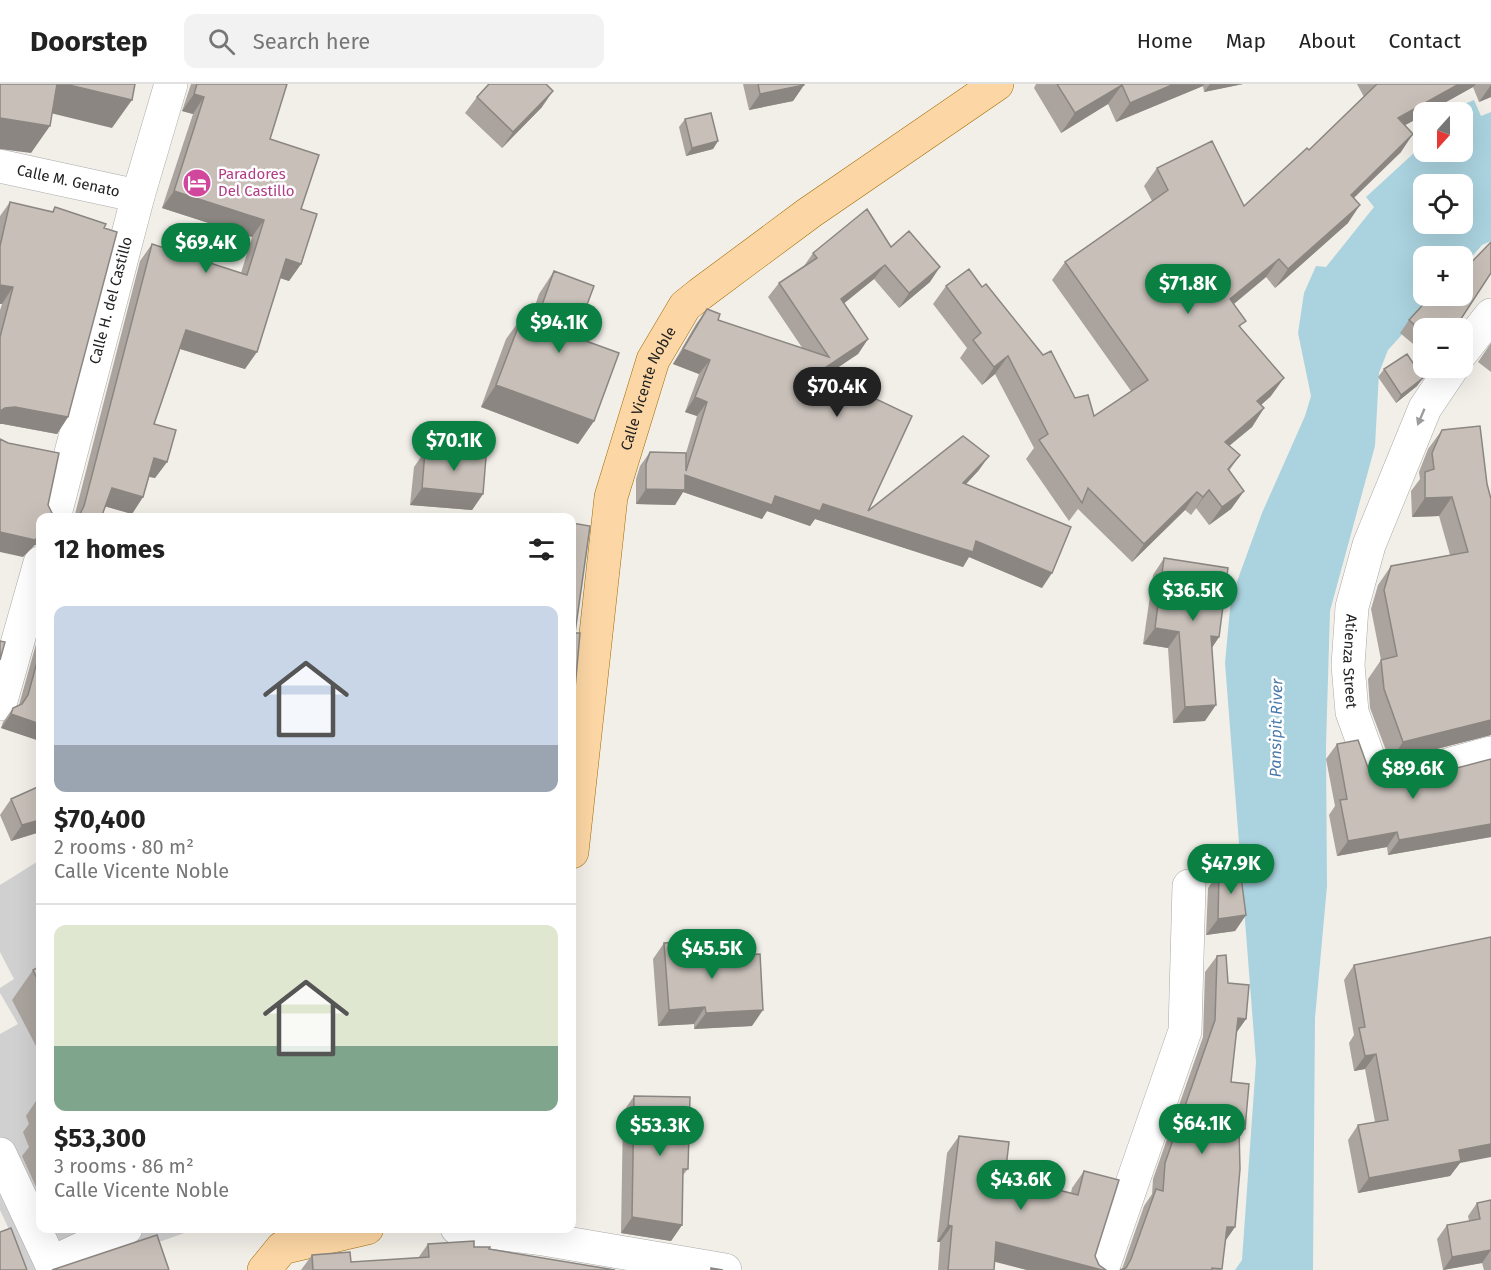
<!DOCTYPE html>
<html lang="en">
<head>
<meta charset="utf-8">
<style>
  body { margin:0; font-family:"Fira Sans",sans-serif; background:#f2f2f2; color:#222; height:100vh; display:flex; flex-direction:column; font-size:22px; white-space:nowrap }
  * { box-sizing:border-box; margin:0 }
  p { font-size:20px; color:#767676 }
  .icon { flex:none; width:33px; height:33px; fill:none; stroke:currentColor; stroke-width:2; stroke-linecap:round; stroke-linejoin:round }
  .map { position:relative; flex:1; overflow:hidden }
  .drawer { position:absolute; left:36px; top:429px; width:540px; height:720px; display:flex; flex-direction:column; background:#fff; border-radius:12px; box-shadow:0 6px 24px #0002 }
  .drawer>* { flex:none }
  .needle { width:39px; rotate:201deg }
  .buttons { position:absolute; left:1413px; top:18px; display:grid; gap:12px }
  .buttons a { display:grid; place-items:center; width:60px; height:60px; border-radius:12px; background:#fff; box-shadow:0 6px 24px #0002; font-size:30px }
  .price { position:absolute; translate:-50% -51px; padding:0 14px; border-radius:21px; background:#0b8043; color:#fff; font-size:20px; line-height:39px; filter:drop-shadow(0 2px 3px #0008) }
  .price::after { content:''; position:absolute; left:50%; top:36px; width:18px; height:14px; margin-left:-9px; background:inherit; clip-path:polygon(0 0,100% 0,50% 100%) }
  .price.selected { background:#222; color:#fff }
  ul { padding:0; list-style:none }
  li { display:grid; align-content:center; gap:12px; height:318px; padding:0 18px }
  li+li { border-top:2px solid #e0e0e0 }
  li span { display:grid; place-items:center; height:186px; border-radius:12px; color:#555 }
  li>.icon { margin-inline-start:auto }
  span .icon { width:108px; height:108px; fill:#fffc; stroke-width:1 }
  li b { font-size:26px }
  h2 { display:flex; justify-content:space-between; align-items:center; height:72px; padding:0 18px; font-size:26px }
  header { display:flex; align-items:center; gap:36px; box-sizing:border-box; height:84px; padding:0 30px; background:#fff; border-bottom:2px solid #e0e0e0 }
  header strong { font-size:28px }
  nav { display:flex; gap:33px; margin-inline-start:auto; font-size:21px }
  .search { width:420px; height:54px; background:#f2f2f2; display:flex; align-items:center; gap:15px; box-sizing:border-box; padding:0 21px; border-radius:12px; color:#767676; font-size:22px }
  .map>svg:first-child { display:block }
  .religious { fill:#d0d0d0 }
  .water { fill:#aad3df; fill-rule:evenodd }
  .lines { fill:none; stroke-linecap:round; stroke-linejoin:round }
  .minor-casing { stroke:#a9a9a9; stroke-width:34 }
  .major-casing { stroke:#a06b00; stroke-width:34 }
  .minor { stroke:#fff; stroke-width:33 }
  .major { stroke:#fcd6a4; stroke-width:33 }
  .wall { fill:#aba49e }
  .shaded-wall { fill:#8b8681 }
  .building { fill:#c7bfb8; stroke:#8b8681; stroke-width:1.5 }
  .oneway { fill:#9c9c9c }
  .labels { text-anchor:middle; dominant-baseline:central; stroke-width:5; stroke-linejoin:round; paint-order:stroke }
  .hotel-label { font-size:15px; fill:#b23c85; stroke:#fff; text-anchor:start }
  .street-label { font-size:15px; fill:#222; stroke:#fff }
  .water-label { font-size:16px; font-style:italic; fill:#4a7aab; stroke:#fff }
</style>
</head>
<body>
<header>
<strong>Doorstep</strong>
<div class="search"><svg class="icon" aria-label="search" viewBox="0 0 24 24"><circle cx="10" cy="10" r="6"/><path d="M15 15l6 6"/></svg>Search here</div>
<nav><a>Home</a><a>Map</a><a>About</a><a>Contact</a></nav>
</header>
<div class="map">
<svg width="1491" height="1186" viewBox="0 0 1491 1186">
  <rect width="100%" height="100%" fill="#f2efe9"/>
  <!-- religious -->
  <path class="religious" d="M40,776V1144L196,1145L159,1158L169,1186H28L0,1126V950L18,940L0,909V904L14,895L0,868V801Z"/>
  <!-- water -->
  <path class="water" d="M1474,16L1481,32L1491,28V157L1482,161L1463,183L1462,172H1424V212H1437L1388,266L1379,289L1375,362L1330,527L1326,662L1327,802L1315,934L1313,1186H1235L1242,1176L1256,978L1225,579L1231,514L1262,429L1305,332L1311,312L1298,249L1304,209L1316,182L1326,183L1374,123L1366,113L1414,69L1422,78L1435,68H1462L1463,31L1460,22ZM1424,100H1462V140H1424Z"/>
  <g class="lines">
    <!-- minor casing -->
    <g class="minor-casing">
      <g id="minor">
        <path id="s1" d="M0,82L138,112"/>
        <path d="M1462,268L1491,231"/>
        <path id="s2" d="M1452,284L1425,324L1369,461L1352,523L1348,581L1352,628L1378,700L1491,669"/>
        <path id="s3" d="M54,434L138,112L171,0"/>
        <path d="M0,620L40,479"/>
        <path d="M0,1070L51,1179L126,1144"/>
        <path d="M457,1144L543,1155L725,1186"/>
        <path d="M1102,1186L1185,947L1189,802"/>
      </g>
    </g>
    <!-- major casing -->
    <g class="major-casing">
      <g id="major">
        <path id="s4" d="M572,768L611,413L653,276L685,222L700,210L809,129L997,0"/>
        <path d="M264,1186L282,1164L367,1144"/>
      </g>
    </g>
    <!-- minor -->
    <use href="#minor" class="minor"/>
    <!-- major -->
    <use href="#major" class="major"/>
  </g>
  <!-- wall -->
  <path class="wall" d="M191,0H287L270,55L301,125V180L289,197L280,194L245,285L180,265L154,340L167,378L155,394L149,393L143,413L132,430L105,422L74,434L140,177L152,160L241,189L252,153L162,124L193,30L182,27Z
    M743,0H804V1L793,17L749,26Z
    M1036,0H1243L1204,8L1203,2L1116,38L1108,20L1061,49L1034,4Z
    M1357,0H1491V13L1479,18L1473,3L1405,41L1401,68L1354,114L1348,139L1275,204L1266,193L1234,220L1241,244L1271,312L1261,321L1264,324L1252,343L1229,362L1240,371L1229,387L1244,407L1231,425L1209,441L1196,424L1191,431L1185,426L1132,478L1078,425L1069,437L1026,375L1034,364L995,290L982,301L960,274L967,264L933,220L946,202L982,203L1075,314L1094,332L1131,307L1052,196L1065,178L1152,117L1144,102L1157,84L1244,122L1309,66L1364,13Z
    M477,13L542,23L502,64L465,29Z
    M685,35L718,57L713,65L686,72L679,43Z
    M10,118L52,128L55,123L68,333L57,350L3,340H0V226L2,220H0V132Z
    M891,163L930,198L899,224L874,195L844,219L868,255L858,270L826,291L868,427L979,386L966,400L1042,504L969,473L963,483L815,435L810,442L767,427L762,435L683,408L675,421L636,420V395L640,382L650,368L686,369L697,332L685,328L699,290L673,280L696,240L707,225L718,236L803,265L768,213L779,199L804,182L813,169Z
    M554,187L575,253L594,337L578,360L481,323L506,255L522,233L530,236L539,210Z
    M1491,189L1454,244H1424V269L1400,249L1409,236Z
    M1491,259V288L1478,278Z
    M1384,285L1423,294L1417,302L1396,319L1378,293Z
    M1442,346L1487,400L1491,415V651L1390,677L1370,624L1368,595L1381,576L1371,525L1378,501L1391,482L1450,471L1439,432L1412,433L1411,407L1420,395L1419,388L1428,365Z
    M425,367L483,410L472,426L410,421L414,383Z
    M1164,474L1219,553L1212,563L1205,637L1173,639L1168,564L1143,560L1153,491Z
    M40,546V657L1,644L3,638L13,624L19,621Z
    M1337,660L1371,692L1376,699L1385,703L1491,675V753L1388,771L1387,763L1337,772L1329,731L1335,722L1326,675Z
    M40,702V748L11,757L0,731L11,715Z
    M1219,788L1246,831L1235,847L1206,851L1208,804Z
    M664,859L697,873L752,942L694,945V940L658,942L653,875Z
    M1217,872L1228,899L1246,935L1236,949L1231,998L1239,1053L1235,1143L1226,1156L1221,1186H1120L1122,1185L1144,1122L1152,1110L1153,1095L1203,953L1205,888Z
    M1354,881L1460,1079L1450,1092L1358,1109L1348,1056L1358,1041L1375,1038L1365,985L1354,987L1349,959L1354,951L1344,896Z
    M40,882V962L37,964L12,916L33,886Z
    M40,1011V1104L37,1105L22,1072L29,1063L23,1048L29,1040L26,1032Z
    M634,1012L688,1085L683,1091L682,1141L671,1157L621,1149L623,1028Z
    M959,1052L1005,1092L1071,1109L1072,1104L1084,1087L1095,1172L1102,1186H1027L994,1177V1186H938L940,1158H937L947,1069Z
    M1491,1116V1186H1484L1482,1179L1443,1186L1437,1155L1447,1141L1469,1137L1468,1132L1477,1119Z
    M428,1160L474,1163L615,1186H301L312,1171L351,1178L418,1174Z"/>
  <!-- shaded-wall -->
  <path class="shaded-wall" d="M56,0H65L132,16L112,44L38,26Z
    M1174,0H1204L1203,2L1116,38L1130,19Z
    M1210,0H1243L1204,8Z
    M1459,0H1476L1473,3L1428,28H1424V31L1385,52L1398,34Z
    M804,1L793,17L749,26L760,10Z
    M1122,1L1108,20L1061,49L1075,29Z
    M1491,1V13L1479,18Z
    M553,7L542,23L502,64L513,48Z
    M194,10L204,13L193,30L182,27Z
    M0,34L50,42L31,69L0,65Z
    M1413,50L1401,68L1338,129L1351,111Z
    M718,57L713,65L686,72L692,64Z
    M174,107L264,136L252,153L162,124Z
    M1360,121L1348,139L1275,204L1288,185Z
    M286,175L301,180L289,197L274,192Z
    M1279,175L1266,193L1218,233L1230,215Z
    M885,181L874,195L831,230L841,215Z
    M940,183L930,198L899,224L909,209Z
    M0,201L13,203L2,220H0Z
    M186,246L257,268L245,285L174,263Z
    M868,255L858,270L809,303L819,288Z
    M683,265L710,276L699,290L673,280Z
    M1008,272L995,290L982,301L994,283Z
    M1284,294L1271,312L1245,335L1257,317Z
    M1423,294L1417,302L1396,319L1401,311Z
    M496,301L594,337L578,360L481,323Z
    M695,313L707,318L697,332L685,328Z
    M15,323L68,333L57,350L3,340H0V327L5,324Z
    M1264,324L1252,343L1212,376L1225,358Z
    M989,372L979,386L953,414L963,399Z
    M154,374L167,378L155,394L142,391Z
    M685,391L775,412L823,420L976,457L1052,489L1042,504L969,473L963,483L815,435L810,442L767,427L762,435L683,408L675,421L636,420L646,405Z
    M112,404L143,413L132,430L100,421Z
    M422,404L483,410L472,426L410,421Z
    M1209,406L1196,424L1191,431L1203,413Z
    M1244,407L1231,425L1209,441L1222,423Z
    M1197,408L1185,426L1132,478L1144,460Z
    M1452,413L1439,432L1412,433L1425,414Z
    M0,448L40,450V461H35L23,473L0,468Z
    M1155,544L1179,548L1168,564L1143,560Z
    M1211,552L1219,553L1208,570Z
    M1216,621L1205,637L1173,639L1185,623Z
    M11,630L40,640V657L1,644Z
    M1491,636V651L1390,677L1403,658Z
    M40,736V748L11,757L22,741Z
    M1491,740V753L1388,771L1399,756Z
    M1397,748L1387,763L1337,772L1348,757Z
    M1246,831L1235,847L1206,851L1218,835Z
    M705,923L694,940L658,942L669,926Z
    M763,926L752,942L694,945L706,929Z
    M1238,934L1246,935L1234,952Z
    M1376,970L1365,985L1354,987L1365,972Z
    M1239,1044L1245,1045L1233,1062Z
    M1491,1060V1073L1460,1079L1450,1092L1358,1109L1369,1094L1459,1066Z
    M632,1133L682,1141L671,1157L621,1149Z
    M948,1141L952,1142L940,1158H937Z
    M1227,1143H1235L1223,1160Z
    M996,1158L1102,1186H1027L984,1175Z
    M1491,1166L1482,1179L1443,1186L1452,1173Z"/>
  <!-- building -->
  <path class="building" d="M0,0H57L50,42L0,34Z
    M65,0H135L132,16Z
    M197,0H287L270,55L319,71L301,125L317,130L301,180L286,175L257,268L186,246L154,340L176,346L167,378L154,374L143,413L112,404L101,434H74L80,430L84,422L152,160L247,191L264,136L174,107L204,13L194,10Z
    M489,0H546L553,7L513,48L477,13Z
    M758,0H804V1L760,10Z
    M1057,0H1174L1130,19L1122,1L1075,29Z
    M1377,0H1459L1398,34L1413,50L1351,111L1360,121L1288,185L1279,175L1230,215L1246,237L1239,242L1284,294L1257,317L1264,324L1225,358L1240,371L1228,385L1244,407L1222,423L1209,406L1203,413L1197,408L1144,460L1088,404L1082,419L1039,356L1048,350L1008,272L994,283L973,256L981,249L946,202L969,185L982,203L986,200L1043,271L1051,267L1075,314L1088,311L1094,332L1148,296L1065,178L1168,106L1157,84L1212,57L1244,122L1307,64L1309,66Z
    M711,29L718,57L692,64L685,35Z
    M10,118L53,128L55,123L106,140L104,144L117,148L68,333L15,323L5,324L0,327V253L13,203L0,201V162Z
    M867,125L891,163L909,147L940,183L909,209L885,181L841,215L868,255L819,288L912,332L868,427L963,352L989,372L963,399L1071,443L1052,489L976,457L973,468L823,420L820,427L775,412L772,421L685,391V406L646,405V380L650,368L686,369V387L707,318L695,313L710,276L683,265L707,225L720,230L718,236L829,273L779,199L817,174L813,169Z
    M1491,158V189L1457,241L1450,236L1443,244H1424V249L1409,236L1431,212H1462V188Z
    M554,187L594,202L575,253L619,269L594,337L496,301L522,233L536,238Z
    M1407,270L1423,294L1401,311L1384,285Z
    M1480,342L1487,400L1491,415V636L1403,658L1384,605L1381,576L1397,572L1384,506L1391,482L1468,468L1452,413L1425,414V388L1434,385L1432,369L1442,346Z
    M0,355L8,359L59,369L48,421L53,431L58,434H40V450L35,456L0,448Z
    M425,367L486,373L483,410L422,404Z
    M516,431L534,434H515Z
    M572,439L590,442L575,549H580L573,627H572Z
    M1164,474L1228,484L1219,553L1211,552L1216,621L1185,623L1179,548L1155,544Z
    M0,557L5,558L0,576Z
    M40,567V640L11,630L13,624L22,620L28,611Z
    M1358,656L1371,692L1376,699L1385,703L1491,675V740L1399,756L1397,748L1348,757L1340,716L1347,715L1337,660Z
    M40,702V736L22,741L11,715Z
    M1240,785L1246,831L1218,835L1219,788Z
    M1491,853V1060L1459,1066L1461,1077L1369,1094L1358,1041L1388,1036L1376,970L1365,972L1359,944L1365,943L1354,881Z
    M695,857L697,873L760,870L763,926L706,929L705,923L669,926L664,859Z
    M1226,871L1228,899L1249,901L1246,935L1238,934L1231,998L1249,1000L1245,1045L1239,1044L1240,1085L1235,1143H1227L1222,1185L1212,1184V1186H1120L1126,1184L1131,1175L1156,1105L1163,1107L1165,1079L1215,936L1217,872Z
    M40,882V901L33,886Z
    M634,1012L690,1013L688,1085H683L682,1141L632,1133Z
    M959,1052L1009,1058L1005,1092L1078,1111L1084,1087L1119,1096L1095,1172L1099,1181L1106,1186H1102L996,1158L994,1186H948L952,1142L948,1141Z
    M1491,1116V1166L1452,1173L1447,1141L1480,1135L1477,1119Z
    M11,1144L27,1186H0V1148Z
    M157,1151L169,1186H52Z
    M474,1157V1163H490L489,1165L615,1186H313L312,1171L350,1168L351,1178L429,1173L428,1160Z
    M711,1184L723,1186H711Z"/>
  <!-- one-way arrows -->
  <defs><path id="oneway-solid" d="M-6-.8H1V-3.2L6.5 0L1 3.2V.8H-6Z" transform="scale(1.5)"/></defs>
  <use class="oneway" href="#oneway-solid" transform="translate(1421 333) rotate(113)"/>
  <!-- icons -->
  <defs>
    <g id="hotel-disc" transform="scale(1.5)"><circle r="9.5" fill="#d1479c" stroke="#fff"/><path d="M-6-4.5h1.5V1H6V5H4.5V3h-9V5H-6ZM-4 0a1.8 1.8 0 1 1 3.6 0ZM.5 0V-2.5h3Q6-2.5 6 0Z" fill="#fff"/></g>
  </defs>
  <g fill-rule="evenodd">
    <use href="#hotel-disc" x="197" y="99"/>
  </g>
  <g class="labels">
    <!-- hotel labels -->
    <g class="hotel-label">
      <text x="218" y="90">Paradores<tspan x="218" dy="17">Del Castillo</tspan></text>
    </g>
    <!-- street labels -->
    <g class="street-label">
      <text stroke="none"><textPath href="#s1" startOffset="70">Calle M. Genato</textPath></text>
      <text stroke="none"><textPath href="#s3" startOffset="225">Calle H. del Castillo</textPath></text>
      <text stroke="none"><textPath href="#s4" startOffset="472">Calle Vicente Noble</textPath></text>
      <text stroke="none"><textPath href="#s2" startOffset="315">Atienza Street</textPath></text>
    </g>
    <!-- water labels -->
    <g class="water-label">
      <text transform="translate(1276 644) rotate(-89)">Pansipit River</text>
    </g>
  </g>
</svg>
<div class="buttons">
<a><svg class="needle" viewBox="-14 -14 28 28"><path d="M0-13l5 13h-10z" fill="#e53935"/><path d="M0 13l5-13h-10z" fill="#767676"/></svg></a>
<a><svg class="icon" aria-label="locate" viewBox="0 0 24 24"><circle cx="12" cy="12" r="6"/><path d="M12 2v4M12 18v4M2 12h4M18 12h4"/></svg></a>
<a>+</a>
<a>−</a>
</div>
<b class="price" style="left:206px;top:190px">$69.4K</b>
<b class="price" style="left:1188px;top:231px">$71.8K</b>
<b class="price" style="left:559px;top:270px">$94.1K</b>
<b class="price selected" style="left:837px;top:334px">$70.4K</b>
<b class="price" style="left:454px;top:388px">$70.1K</b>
<b class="price" style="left:1193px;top:538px">$36.5K</b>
<b class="price" style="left:1413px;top:716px">$89.6K</b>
<b class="price" style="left:1231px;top:811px">$47.9K</b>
<b class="price" style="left:712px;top:896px">$45.5K</b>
<b class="price" style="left:1202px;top:1071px">$64.1K</b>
<b class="price" style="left:660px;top:1073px">$53.3K</b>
<b class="price" style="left:1021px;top:1127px">$43.6K</b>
<section class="drawer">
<h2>12 homes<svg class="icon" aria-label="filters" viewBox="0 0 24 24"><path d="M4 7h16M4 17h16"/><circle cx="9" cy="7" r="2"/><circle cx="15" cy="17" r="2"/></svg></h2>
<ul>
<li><span style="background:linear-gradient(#c9d6e8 75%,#9aa5b1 0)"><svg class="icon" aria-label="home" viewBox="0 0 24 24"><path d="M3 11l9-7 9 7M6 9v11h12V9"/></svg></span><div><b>$70,400</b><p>2 rooms · 80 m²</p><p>Calle Vicente Noble</p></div></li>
<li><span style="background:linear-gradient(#dfe7d0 65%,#7fa58c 0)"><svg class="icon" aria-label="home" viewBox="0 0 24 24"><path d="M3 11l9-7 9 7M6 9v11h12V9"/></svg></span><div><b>$53,300</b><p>3 rooms · 86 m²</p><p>Calle Vicente Noble</p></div></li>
</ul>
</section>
</div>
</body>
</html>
